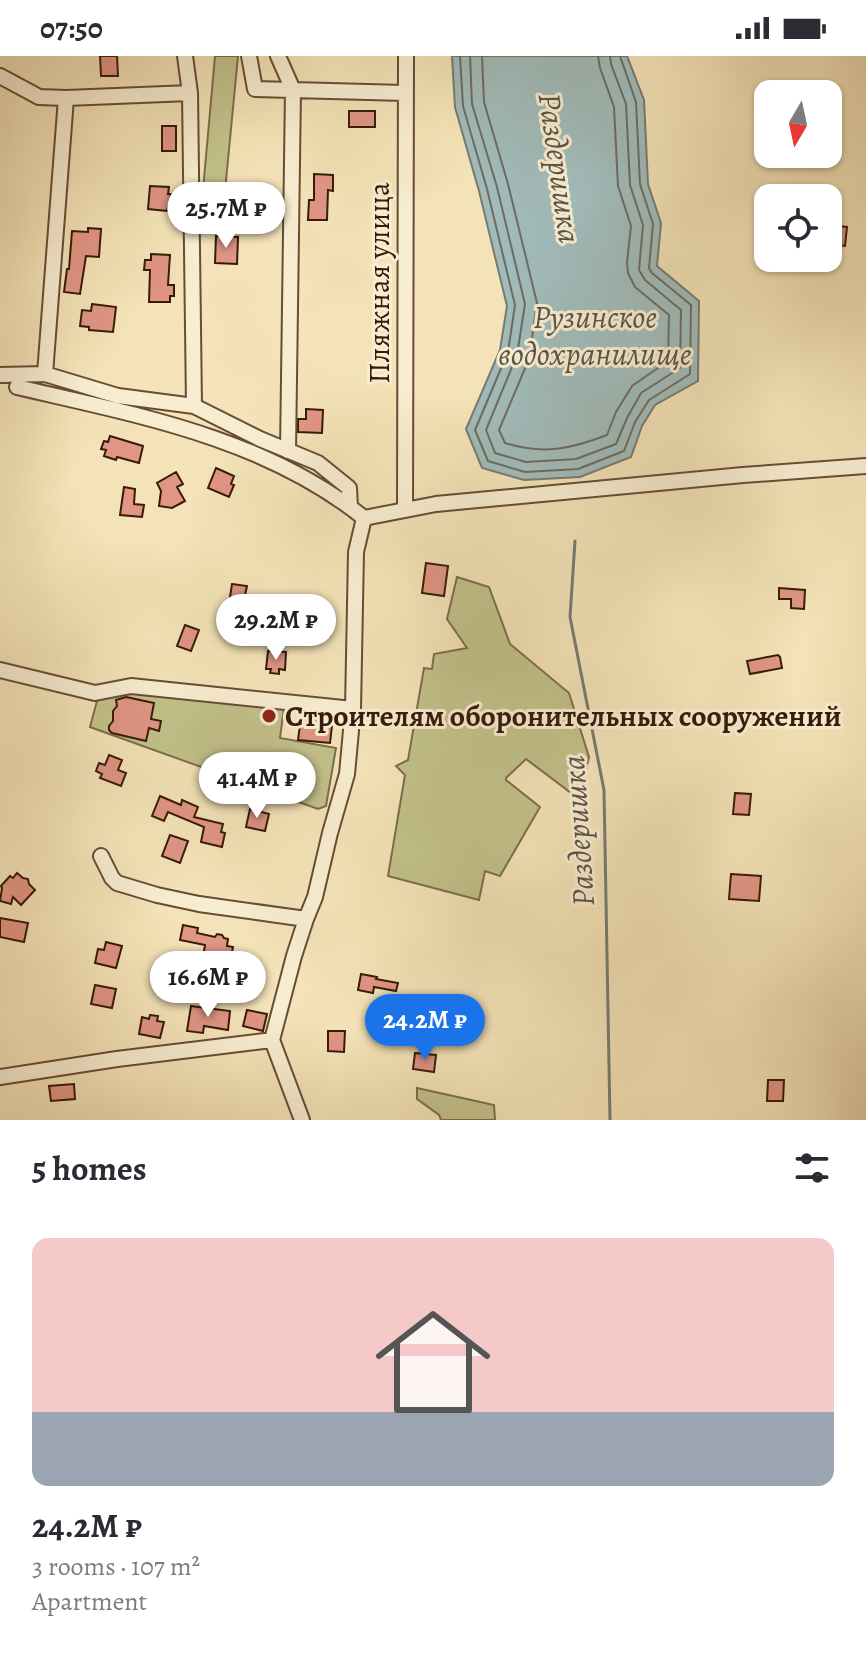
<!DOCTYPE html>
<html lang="en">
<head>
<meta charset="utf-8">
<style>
  body { margin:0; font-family:Alegreya,serif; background:#f2f2f3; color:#2b2b33; height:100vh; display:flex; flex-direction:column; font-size:30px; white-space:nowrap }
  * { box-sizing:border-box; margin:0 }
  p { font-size:26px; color:#7c7c81 }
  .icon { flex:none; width:44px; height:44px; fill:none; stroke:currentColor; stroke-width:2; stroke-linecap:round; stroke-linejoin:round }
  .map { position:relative; height:1064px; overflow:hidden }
  .drawer { display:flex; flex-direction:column; background:#fff; flex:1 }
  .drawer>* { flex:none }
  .needle { width:52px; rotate:189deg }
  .controls { position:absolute; left:754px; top:24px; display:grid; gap:16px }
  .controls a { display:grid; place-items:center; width:88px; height:88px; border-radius:16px; background:#fff; box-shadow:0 2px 6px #0004; font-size:40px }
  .price { position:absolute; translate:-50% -68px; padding:0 18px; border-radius:28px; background:#fff; color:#222; font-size:26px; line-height:52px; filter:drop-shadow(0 2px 4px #0008) }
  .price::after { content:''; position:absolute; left:50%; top:48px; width:24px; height:18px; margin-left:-12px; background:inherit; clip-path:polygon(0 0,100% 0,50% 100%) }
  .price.on { background:#1a73e8; color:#fff }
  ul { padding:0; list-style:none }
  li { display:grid; align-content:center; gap:16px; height:424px; padding:0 32px }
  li+li { border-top:2px solid #e1e1e2 }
  li span { display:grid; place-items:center; height:248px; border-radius:16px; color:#555 }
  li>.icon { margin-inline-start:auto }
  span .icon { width:144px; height:144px; fill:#fffc; stroke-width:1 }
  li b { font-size:34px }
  h2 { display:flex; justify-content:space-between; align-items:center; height:96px; padding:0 32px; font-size:34px }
  .status { display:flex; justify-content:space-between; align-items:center; height:56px; padding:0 40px; background:#fff; direction:ltr }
  .status svg { height:22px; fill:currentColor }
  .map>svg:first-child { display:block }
  .green { fill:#c2c18a; stroke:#7c6e4a; stroke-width:2 }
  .water { fill:#a1bbba; stroke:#767b73; stroke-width:2 }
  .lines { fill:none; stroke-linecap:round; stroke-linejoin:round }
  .shore { stroke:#6c6b62; stroke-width:2 }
  .stream { stroke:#767b73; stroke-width:3 }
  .building { fill:#e19585; stroke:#361b09; stroke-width:2 }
  .minor-casing { stroke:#664d35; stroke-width:18 }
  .minor { stroke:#f8edd1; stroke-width:14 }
  .poi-dot { fill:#8f2418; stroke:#f8edd1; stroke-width:3 }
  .labels { text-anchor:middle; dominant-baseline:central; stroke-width:6; stroke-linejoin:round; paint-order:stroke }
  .street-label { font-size:30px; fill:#361b09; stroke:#f8edd1 }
  .poi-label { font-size:30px; font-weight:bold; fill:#361b09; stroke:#f8edd1; text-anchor:start }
  .water-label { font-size:32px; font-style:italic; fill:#5b5347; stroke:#f8edd1 }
</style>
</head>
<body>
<div class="status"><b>07:50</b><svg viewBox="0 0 49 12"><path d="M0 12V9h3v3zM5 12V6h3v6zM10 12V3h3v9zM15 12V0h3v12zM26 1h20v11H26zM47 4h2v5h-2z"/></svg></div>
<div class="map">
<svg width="866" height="1064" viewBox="0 0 866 1064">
  <rect width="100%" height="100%" fill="#f4e3b8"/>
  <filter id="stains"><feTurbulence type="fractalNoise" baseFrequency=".0025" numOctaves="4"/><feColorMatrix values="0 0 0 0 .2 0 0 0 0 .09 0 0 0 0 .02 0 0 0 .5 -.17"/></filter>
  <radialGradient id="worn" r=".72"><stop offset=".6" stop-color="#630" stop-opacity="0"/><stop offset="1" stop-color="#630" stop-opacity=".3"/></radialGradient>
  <!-- green -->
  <path class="green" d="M215,0H238L222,166L208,169L201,156Z
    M457,521L489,531L510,588L569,637L589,701L579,743L526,703L506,722V724L540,751L500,820L485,815L479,844L388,820L405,719L396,710L408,704L424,612L432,613L434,598L467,592L447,563Z
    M130,633L284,652L280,682L336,692L326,750L318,753L90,671L98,641Z
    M417,1032L494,1049L495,1064H441L439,1059L417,1043Z"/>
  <!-- water -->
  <path class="water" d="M452,0H627L644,44L648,128L661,167L657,210L699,245L698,325L655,349L642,370L631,401L580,421L524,424L482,412L466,373L500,294L507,250L479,135L455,51Z"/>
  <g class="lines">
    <!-- shore -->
    <path class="shore" d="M460,0L463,50L487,133L515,249L508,296L475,374L488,405L525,416L578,413L624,395L635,366L649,344L690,318L691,249L652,217L649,212L653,168L640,128L636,46L620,0
      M470,0L472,48L497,131L525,248L517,299L486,374L495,397L526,406L576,403L616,388L627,362L641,337L680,312L681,254L645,224L639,214L643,169L630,129L626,48L611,8L610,0
      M482,0L484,46L508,128L537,247L529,303L499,374L505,387C543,399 571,393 607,379L616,356L632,330L668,305L669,259L635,231L628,217L627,207L631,170L618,130L614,51L600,12L598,0"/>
    <!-- stream -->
    <path class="stream" d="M575,485L570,561L604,734L610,1064"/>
  </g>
  <!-- building -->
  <path class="building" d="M100,0H117L118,20H101Z
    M349,55H375V71H349Z
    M162,70H176V95H162Z
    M314,118L333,119V135L328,134L327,164H308L309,144H314Z
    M150,130L169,131L168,138H171L167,155L148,153Z
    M828,169L847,171L845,190L828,188Z
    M88,172L101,173L99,201L86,200L80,238L64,236L67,213H69L72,175L88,176Z
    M216,180L238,181L237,208L215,207Z
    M151,198L170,199L168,229H174V240H170V246H149L150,214H144L145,204H151Z
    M92,248L116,251L113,276L89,274V271L80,270L82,254L91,255Z
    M306,353L323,354L322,377L298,376V363H306Z
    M110,380L143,390L139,407L117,401L116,404L104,400L106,394L101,393L104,385L108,386Z
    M216,412L234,420L231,428L234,429L229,441L208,432Z
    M176,416L183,428L177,431L185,445L172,452L159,450L161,435L157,427Z
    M124,431L135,433L134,448L144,449L142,461L120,459Z
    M426,507L448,510L444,540L422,537Z
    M232,528L247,530L245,539L270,542L267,573L253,571L255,552L229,548Z
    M779,532L805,534L804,553L791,552V543H779Z
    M313,554L328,555L327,562H332L330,579L310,576Z
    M185,569L199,574L191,595L177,590Z
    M268,595L286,596L285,614L279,613V618L270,617L271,613H266Z
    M778,599L780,601L782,612L750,618L747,605Z
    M126,641L154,647L151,663L161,665L159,675L149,672L146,685L112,677L109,674V670L113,665V655L117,650L116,644Z
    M301,658L333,661L330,687L298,684L300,669L298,666L299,660Z
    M109,699L122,704L118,714L126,717L121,730L100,722L102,718L96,715L99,707L105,709Z
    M735,737L751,738L749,759L733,758Z
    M160,740L181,749L182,744L198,751L194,761L223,768L221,776L225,777L222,791L201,786L204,771L168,756L164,765L152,760Z
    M250,753L269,758L265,775L246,771Z
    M170,779L188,785L180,807L162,800Z
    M17,817L23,822L28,823L29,828L35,834L21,849L13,841L11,848L0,845L2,832L1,830L10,820L13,822Z
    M731,818L761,820L759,845L729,843Z
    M0,862L28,867L24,886L0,881Z
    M183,869L198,872L197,877L215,881L217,878L222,879L224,882L228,883L227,890L233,891L231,900L254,904L250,935L245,934L244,939L232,937L236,913H234V910L207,904L208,899L204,895L205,889L180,884Z
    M106,886L122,890L116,912L95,907L98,893L104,894Z
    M361,918L377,921L376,923L398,927L396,935L374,931L373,937L358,934Z
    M95,929L116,933L112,952L91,948Z
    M417,942L434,944L431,968L414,966Z
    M191,950L230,955L228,974L204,970L203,977L187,975Z
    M247,954L267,958L263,975L243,970Z
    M150,959L158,960L157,965L164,966L160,982L139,978L142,961L149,963Z
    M328,975H345L344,996L328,995Z
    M415,997L436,999L434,1016L413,1013Z
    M768,1024H784L783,1045H767Z
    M74,1028L75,1043L51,1045L49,1030Z"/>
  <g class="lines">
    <!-- minor casing -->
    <g class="minor-casing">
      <path id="minor" d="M249,0L255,33L405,37
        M278,0L293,34L288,395
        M0,20L39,41L66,42L190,37L185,0
        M190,37L194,350
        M45,318L66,42
        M0,319L45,318L118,340L194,350L260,383L318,407L349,432L350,451
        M17,331C137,359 265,382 364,462L436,448L743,419L866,410
        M405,454L406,0
        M0,614L95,637L131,630L353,653
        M101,800L112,822L117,827L157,839L199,848L306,863L294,900L272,984L302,1064
        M306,863L315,841L330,777L347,718L353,653L356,496L364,462
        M0,1021L117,1003L272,984"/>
    </g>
    <!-- minor -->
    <use href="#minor" class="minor"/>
  </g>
  <!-- markers -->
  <circle class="poi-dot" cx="269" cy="660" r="8"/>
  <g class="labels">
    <!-- street labels -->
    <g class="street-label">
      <text transform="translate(379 227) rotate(-90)">Пляжная улица</text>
    </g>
    <!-- poi labels -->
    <g class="poi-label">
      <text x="285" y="660">Строителям оборонительных сооружений</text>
    </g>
    <!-- water labels -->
    <g class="water-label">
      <text transform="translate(560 112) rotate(82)">Раздеришка</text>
      <text x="595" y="261">Рузинское<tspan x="595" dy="37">водохранилище</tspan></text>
      <text transform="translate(578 775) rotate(-94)">Раздеришка</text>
    </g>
  </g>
  <rect width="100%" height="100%" filter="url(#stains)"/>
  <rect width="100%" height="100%" fill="url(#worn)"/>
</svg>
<div class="controls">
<a><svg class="needle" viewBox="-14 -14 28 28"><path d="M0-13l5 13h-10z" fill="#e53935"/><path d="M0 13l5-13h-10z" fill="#7c7c81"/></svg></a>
<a><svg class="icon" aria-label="locate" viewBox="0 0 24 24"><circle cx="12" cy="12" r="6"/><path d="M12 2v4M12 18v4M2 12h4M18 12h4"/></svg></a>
</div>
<b class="price" style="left:226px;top:194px">25.7M ₽</b>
<b class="price" style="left:276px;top:606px">29.2M ₽</b>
<b class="price" style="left:257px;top:764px">41.4M ₽</b>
<b class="price" style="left:208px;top:963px">16.6M ₽</b>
<b class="price on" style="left:425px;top:1006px">24.2M ₽</b>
</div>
<section class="drawer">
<h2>5 homes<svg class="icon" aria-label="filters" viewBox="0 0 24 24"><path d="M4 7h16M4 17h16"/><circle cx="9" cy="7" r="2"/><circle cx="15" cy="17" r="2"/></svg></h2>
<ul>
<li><span style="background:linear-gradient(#f6c9c9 70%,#9aa5b1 0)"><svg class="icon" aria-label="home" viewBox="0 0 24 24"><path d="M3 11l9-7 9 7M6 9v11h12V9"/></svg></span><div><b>24.2M ₽</b><p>3 rooms · 107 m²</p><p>Apartment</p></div></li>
</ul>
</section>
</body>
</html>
